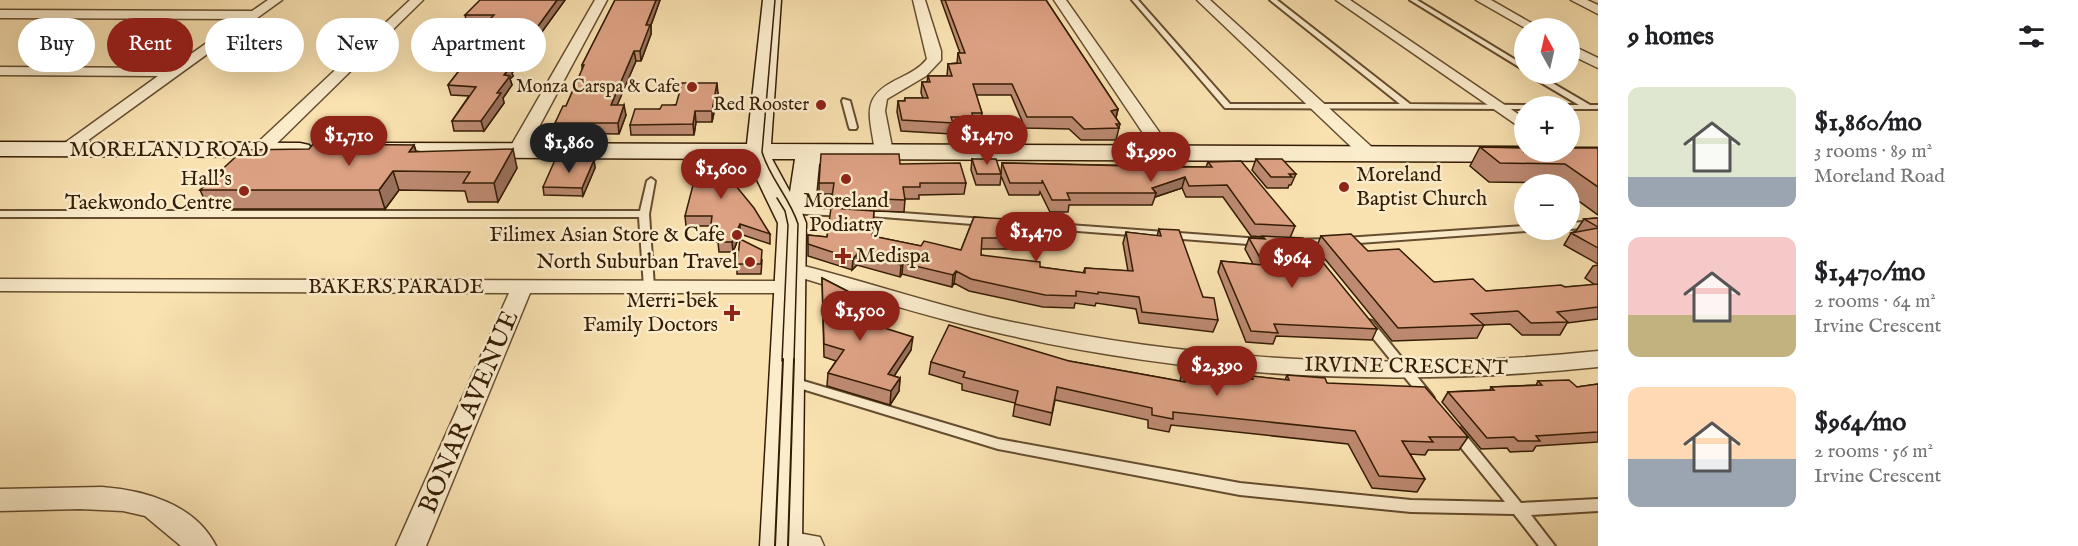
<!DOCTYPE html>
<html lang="en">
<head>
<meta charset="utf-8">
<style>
  body { margin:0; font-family:"IM FELL English",serif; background:#f2f2f2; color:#202124; height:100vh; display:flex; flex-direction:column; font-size:22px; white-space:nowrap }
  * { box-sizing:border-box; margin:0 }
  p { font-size:20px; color:#757577 }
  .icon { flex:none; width:33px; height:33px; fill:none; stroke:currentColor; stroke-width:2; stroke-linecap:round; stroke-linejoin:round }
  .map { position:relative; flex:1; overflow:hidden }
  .drawer { display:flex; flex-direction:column; background:#fff; width:480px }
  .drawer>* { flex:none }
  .top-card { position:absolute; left:18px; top:18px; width:570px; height:54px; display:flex; gap:12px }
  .needle { width:39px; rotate:352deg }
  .buttons { position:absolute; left:1514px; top:18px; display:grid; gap:12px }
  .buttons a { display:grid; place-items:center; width:66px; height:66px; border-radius:50%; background:#fff; box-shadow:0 6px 24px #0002; font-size:30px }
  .price { position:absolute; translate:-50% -51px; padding:0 14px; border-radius:21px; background:#8f2418; color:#fff; font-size:20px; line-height:39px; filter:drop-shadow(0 2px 3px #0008) }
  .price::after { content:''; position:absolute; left:50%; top:36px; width:18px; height:14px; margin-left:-9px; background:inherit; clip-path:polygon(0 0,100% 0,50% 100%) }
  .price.active { background:#222; color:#fff }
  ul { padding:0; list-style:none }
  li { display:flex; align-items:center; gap:18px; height:150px; padding:0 30px }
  li span { display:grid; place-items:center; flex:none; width:168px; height:120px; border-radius:12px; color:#555 }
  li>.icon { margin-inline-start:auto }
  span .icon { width:72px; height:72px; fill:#fffc; stroke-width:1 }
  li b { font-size:26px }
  h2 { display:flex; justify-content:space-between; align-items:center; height:72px; padding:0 30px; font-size:26px }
  .chip { padding:0 21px; border-radius:27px; background:#fff; box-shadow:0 6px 24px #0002; font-size:21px; line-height:54px }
  .chip.active { background:#8f2418; color:#fff }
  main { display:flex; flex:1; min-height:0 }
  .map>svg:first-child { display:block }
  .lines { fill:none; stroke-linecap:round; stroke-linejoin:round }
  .service-casing { stroke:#654d2f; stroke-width:4 }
  .minor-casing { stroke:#654d2f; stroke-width:3 }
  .secondary-casing { stroke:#341c04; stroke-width:3 }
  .service { fill:#fbeccc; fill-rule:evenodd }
  .minor { fill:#fbeccc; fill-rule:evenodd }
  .secondary { fill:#fbeccc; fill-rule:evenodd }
  .tram-far1 { stroke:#341c04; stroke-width:1.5 }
  .tram { stroke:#341c04; stroke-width:2 }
  .wall { fill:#bd8a71; stroke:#341c04; stroke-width:1.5 }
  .shaded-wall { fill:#9a715c; stroke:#341c04; stroke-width:1.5 }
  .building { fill:#dca183; stroke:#341c04; stroke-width:1.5 }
  .poi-dot { fill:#8f2418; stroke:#fbeccc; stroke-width:2 }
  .labels { text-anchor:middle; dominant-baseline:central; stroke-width:5; stroke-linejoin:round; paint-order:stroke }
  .far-poi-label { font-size:18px; fill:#341c04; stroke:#fbeccc; text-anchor:end }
  .street-label { font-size:21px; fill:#341c04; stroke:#fbeccc }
  .poi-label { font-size:21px; fill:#341c04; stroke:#fbeccc; text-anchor:end }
  .near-street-label { font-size:26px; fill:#341c04; stroke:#fbeccc }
</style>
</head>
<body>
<main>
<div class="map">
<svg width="1598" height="546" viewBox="0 0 1598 546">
  <rect width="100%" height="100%" fill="#f9e1b0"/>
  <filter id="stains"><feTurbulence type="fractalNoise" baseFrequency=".00333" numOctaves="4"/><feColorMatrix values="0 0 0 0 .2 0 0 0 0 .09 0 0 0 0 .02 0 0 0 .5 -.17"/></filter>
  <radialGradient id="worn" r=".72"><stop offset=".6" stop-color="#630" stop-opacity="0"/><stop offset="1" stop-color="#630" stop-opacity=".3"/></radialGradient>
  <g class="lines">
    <!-- service casing -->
    <g class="service-casing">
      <path id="service" d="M1132,0H1138L1230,104H1400L1270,0H1277L1410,104L1524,105L1528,106H1524V109L1225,108Z
        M1410,0H1417L1524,65V70Z
        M1530,74H1537L1590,105H1598V109H1569V106H1565L1566,105H1579L1530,76Z
        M843,99L850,101L857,127L856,129H850L849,127L842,101Z
        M651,178L655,181L649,214L654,287L649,290L644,287L639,217H0V211H640L647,181Z
        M791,208L845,210L850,213L845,216L788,213L786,211L788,209Z
        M860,210L985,219L990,222L985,225L857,215L855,213Z
        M1598,221V227L1569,229V223Z
        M1028,222L1261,239L1266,242L1261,245L1025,227L1023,225Z
        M1524,226V230H1529L1527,231L1345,244L1340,241L1345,238Z
        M1330,239L1335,242L1334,244L1294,246L1289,243L1294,240Z
        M1368,320L1372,321L1432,395L1434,398L1432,401H1424L1364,327L1362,324Z
        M790,377L998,439L1240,483L1411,500L1505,502L1450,434L1448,431L1450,428L1455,426L1460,428L1521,503L1598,499V511L1531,515L1555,546H1539L1514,514L1411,512L1240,495L998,449L786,384L784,381L786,378Z"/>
    </g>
    <!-- minor casing -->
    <g class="minor-casing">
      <path id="minor" d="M268,0H282L69,154L63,155L55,150L158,76L0,75V67L171,68L241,19L0,18V10L252,11Z
        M410,0H423L266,154H254L252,150L254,146Z
        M595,0H607L526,151L517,156L511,155L508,151Z
        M913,0H925L941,51V60L926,76L887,99L885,111L893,152L884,157L875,152C870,114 859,97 900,78C910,73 920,68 927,59Z
        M1054,0H1066L1174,153L1171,157H1159Z
        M1197,0H1210L1375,150L1378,154L1375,158H1363Z
        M1336,0H1350L1524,118V130Z
        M1476,0H1491L1540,28H1525Z
        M1571,0H1587L1598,5V14Z
        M1569,44L1598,58V68L1569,54Z
        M792,263C858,279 922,301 989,317C1189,362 1394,372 1598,351V367C1394,388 1190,378 990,331C920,315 853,293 785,273L782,269L785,265Z
        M0,279L791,281L799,282L802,287L799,292L791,293H530L426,546H396L509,293L0,291Z
        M102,487C144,490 195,504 216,546H181L145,516L123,511L80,509L0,511V489Z
        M781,530L820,537L824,546H768L766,542L770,533Z"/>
    </g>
    <!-- secondary casing -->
    <g class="secondary-casing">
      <path id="secondary" d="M763,0H781L771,144L1524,147V152H1569V148H1598V162L827,159L819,164L816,195L802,213L806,223L802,546H760L778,223L747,159L375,157L366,155L363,150L366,145L375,143L747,144ZM772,159H795L790,192Z
        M0,142L300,143L309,145L312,150L309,155L300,157L0,156Z"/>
    </g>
    <!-- service -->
    <use href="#service" class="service"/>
    <!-- minor -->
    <use href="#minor" class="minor"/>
    <!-- secondary -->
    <use href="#secondary" class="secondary"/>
    <!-- tram-far1 -->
    <path class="tram-far1" d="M775,0L762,152C770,179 790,198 798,224L794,361
      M777,198L785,211L788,225L782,361"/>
    <!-- tram -->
    <path class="tram" d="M775,546L783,359
      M788,546L794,359"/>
  </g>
  <!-- wall -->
  <path class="wall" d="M565,0L512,73L513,76L510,79L512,85L503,98L504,103L484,131H454L452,121L469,96L451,95L448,85L490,31H489L488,23H467L465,15Z
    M615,0H660L651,25V34L641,61H636L617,105L626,115L619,134L557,133L555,123L566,106L582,70V65Z
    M941,0H1046L1118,109L1116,118L1120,124L1116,140H1081L1069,129L1025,128L1011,95H976L982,113L980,124H972V128H952L951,134L901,131L897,112L898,101H904L905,98H923L921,93L922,82H927L928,76H947L948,64L957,63L958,53H960Z
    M718,93L712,122H696L694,135H631L630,125L660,109Z
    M414,145L416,151L517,168L498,202H468L465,191L399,190L385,209H209L200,190Z
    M1480,147L1598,148V215L1569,194V184H1556L1554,183L1489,182L1470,166Z
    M972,159L1001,173L1002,163L1206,167L1208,162L1295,226L1290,238L1377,329L1372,340L1276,336L1273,344L1246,342L1218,272L1221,261L1253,264L1245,249L1249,238L1261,239L1262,237L1251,236L1223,197H1186L1182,188L1155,197L1152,205H1069L1068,212H1050L1040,192L1039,195H1009L1001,176L1000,185H976L971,170Z
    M1256,159L1296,174L1291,185H1289L1288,188H1267L1252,170Z
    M594,160L595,168L583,196L544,195L543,187Z
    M900,164L966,183L964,194L919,195V199H905L904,212L874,211L872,236L921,246L961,250L974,217L1040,238L1038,249H981V255L1040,267L1083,273L1085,268L1128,271L1123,243L1126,232L1157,236L1159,229L1218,320L1213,332L1139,323L1136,309L1096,303L1095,306L1075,303L1074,308L1043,307L969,291L954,283L952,287L902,274L900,277L857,265L852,270L808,256V235L827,237L832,208V194H819V183Z
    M727,175L770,234V244L740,234L733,252H719L718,242H710V232L711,226H686L685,216Z
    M1598,218V264L1564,245L1571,233L1576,231L1584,219Z
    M1321,236L1368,251L1434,282L1486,291L1565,287L1595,285L1585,278L1593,266L1598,265V319L1567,323L1560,335H1522L1510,324L1484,325L1477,338L1392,341L1316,248Z
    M762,260L761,274H737V264Z
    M822,278L855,295V307L848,316L911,350L894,376L900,378L899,391L890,405L827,386L828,373L836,361L824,357Z
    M1069,361L1180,381L1182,373L1242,380L1251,379L1252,376L1285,380L1287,375L1327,383L1468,437L1459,450H1428L1425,455L1410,454L1425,479L1417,492L1372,488L1348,444L1171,425L1169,432L1148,428V420L1055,400L1050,425L1013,416L1015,403L962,390V384L929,374L931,362Z
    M1538,381L1577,387L1598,384V442L1536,446L1533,451L1510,452L1507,448L1481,449L1442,402L1448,392L1490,390L1491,387L1536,385Z"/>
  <!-- shaded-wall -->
  <path class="shaded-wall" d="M557,0H565L512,73L513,76L510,79L512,85L503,98L504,103L484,131L481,121L497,93L509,66Z
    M656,0H660L651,25V34L641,61L640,51L646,25Z
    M634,51L636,61L613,115L611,105Z
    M717,83L718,93L712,122V111Z
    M624,105L626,115L619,134L618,123Z
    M1118,109L1115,121L1111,111Z
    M695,111L696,122L694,135L693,124Z
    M414,145L419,163L409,152Z
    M513,149L517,168L498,202L494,183Z
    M594,160L595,168L583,196L582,188Z
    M393,171L399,190L385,209L379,190Z
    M1185,177L1182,188L1155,197L1156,193L1152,188Z
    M740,224V234L733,252L732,242Z
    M857,254V265L852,270L853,259Z
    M903,263L902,274L900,277L901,265Z
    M956,271L954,283L952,287L953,275Z
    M855,295V307L840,327V314Z
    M913,337L911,350L887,387L888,374Z
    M900,378L899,391L890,405L891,391Z"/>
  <!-- building -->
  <path class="building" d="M480,0H557L509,66H511L504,75L510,76L497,93H501L481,121H452L476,87L448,85L497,22H487L494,15H465Z
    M615,0H656L646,25H650L640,51H634L611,105H624L618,123H555L563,106H566L584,65H582Z
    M945,0H1046L1118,109L1111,111L1120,124H1116L1119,128L1084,129L1072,117H1027L1012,84H973L982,113H972L973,117H951L953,123L902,120L898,101H905V98H928L922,82H930L928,76H952L948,64L961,63L958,53H965Z
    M682,83H717L712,111H695L693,124L630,125L635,109H660L662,105H676Z
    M313,144L414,145L409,152L513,149L494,183H463L470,172L393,171L379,190H200L243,150L309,149Z
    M1480,147L1524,148V152H1569V148H1598V187L1565,164L1500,163Z
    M701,154H724L727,175L754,208L770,234L740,224L732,242H718L719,232H710L712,216H685Z
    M821,154H899L900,164L960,163L966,183H920V187H903L905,200L832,197L834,183H819Z
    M972,159H996L1001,174H977Z
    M1256,159H1282L1296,174H1289L1292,177H1271Z
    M555,160H594L582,188L543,187Z
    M1241,161L1295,226L1255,224L1227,185L1189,186L1185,177L1152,188L1156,193H1067L1070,200H1052L1042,180V183H1010L1002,163L1133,166L1153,163L1163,167H1212L1208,162Z
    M831,208L874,211L872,236L921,246L924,241L961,250L974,217L1041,221L1040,238H982L981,255L1040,262V267L1085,273V268L1133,271L1126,232L1161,236L1159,229L1179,230L1203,297L1214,298L1218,320L1142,312L1139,297L1098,292V294L1076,291V296L1045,295L971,279L956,271L953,275L903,263L901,265L857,254L853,259L808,244V235L827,237Z
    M1598,218V227L1584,219Z
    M1598,228V248L1571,233Z
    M1351,234L1368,251L1399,249L1434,282L1473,279L1486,291L1561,285L1565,287L1598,284V307L1557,312L1568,322L1531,323L1518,311L1471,314L1484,325L1398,328L1321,236Z
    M1262,236L1303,238L1377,329L1274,324L1278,333L1251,331L1221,261L1264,265L1249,238L1265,239Z
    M740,239L762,250L761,264H737Z
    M822,278L855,295L840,314L913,337L888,374L900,378L891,391L828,373L844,350L824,344Z
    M949,325L1069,361L1185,382L1182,373L1242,380L1253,379L1252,376L1289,380L1287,375L1325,378L1327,383L1425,387L1468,437H1429L1433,442L1402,441L1425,479L1379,476L1355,431L1173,412V419L1152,415V408L1057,387L1052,413L1015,404L1018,391L963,377L965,372L931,362Z
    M1569,380L1577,387L1598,384V432L1536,436L1540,441H1518L1514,437L1487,438L1448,392L1494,390L1491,387L1542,385L1538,381Z"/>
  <!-- markers -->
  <g class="poi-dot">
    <circle cx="692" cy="87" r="6"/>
    <circle cx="821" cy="105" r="6"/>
    <circle cx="846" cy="179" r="6"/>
    <circle cx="1344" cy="187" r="6"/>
    <circle cx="244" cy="191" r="6"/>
    <circle cx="737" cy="235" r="6"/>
    <path d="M840 247h6v6h6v6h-6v6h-6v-6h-6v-6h6z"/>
    <circle cx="750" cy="262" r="6"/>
    <path d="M729 304h6v6h6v6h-6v6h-6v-6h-6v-6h6z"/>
  </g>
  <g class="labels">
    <!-- far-poi labels -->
    <g class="far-poi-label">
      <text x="680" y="87">Monza Carspa &amp; Cafe</text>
      <text x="809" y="105">Red Rooster</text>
    </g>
    <!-- street labels -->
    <g class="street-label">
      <text x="169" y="150">MORELAND ROAD</text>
      <text x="396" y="287">BAKERS PARADE</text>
      <text transform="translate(1406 367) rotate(1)">IRVINE CRESCENT</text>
    </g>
    <!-- poi labels -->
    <g class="poi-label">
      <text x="1356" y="175" text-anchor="start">Moreland<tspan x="1356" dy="24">Baptist Church</tspan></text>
      <text x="232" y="179">Hall's<tspan x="232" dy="24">Taekwondo Centre</tspan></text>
      <text x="846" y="201" text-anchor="middle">Moreland<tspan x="846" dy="24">Podiatry</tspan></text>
      <text x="725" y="235">Filimex Asian Store &amp; Cafe</text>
      <text x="856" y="256" text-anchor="start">Medispa</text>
      <text x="738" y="262">North Suburban Travel</text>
      <text x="718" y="301">Merri-bek<tspan x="718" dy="24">Family Doctors</tspan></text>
    </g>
    <!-- near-street labels -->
    <g class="near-street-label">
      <text transform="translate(469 412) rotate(-67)">BONAR AVENUE</text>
    </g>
  </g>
  <rect width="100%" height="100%" filter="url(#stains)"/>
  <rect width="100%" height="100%" fill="url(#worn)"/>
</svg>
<div class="buttons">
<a><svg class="needle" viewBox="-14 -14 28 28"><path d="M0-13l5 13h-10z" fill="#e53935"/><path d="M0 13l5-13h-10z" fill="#757577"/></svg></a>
<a>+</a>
<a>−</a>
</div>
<b class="price" style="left:987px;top:166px">$1,470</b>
<b class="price" style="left:349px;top:167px">$1,710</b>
<b class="price active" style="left:569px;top:174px">$1,860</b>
<b class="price" style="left:1151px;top:183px">$1,990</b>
<b class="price" style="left:721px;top:200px">$1,600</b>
<b class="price" style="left:1036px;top:263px">$1,470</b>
<b class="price" style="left:1292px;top:289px">$964</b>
<b class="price" style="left:860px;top:342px">$1,500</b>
<b class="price" style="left:1217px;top:397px">$2,390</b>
<div class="top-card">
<a class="chip">Buy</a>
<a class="chip active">Rent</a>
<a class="chip">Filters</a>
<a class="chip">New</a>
<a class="chip">Apartment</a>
</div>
</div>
<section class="drawer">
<h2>9 homes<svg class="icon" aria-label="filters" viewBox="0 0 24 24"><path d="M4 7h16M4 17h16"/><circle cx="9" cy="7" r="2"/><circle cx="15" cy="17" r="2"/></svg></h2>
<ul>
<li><span style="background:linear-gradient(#dfe7d0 75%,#9aa5b1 0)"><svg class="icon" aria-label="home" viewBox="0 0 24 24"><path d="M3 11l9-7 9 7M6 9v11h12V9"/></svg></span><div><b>$1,860/mo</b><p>3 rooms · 89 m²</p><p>Moreland Road</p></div></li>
<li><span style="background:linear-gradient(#f6c9c9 65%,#c2b280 0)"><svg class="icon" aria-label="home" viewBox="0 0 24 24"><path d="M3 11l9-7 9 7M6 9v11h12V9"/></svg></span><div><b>$1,470/mo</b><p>2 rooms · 64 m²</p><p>Irvine Crescent</p></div></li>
<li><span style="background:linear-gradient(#ffd9b3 60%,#9aa5b1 0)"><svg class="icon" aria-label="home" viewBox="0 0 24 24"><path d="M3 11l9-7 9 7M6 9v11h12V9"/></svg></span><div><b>$964/mo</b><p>2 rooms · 56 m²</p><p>Irvine Crescent</p></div></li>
</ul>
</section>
</main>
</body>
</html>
